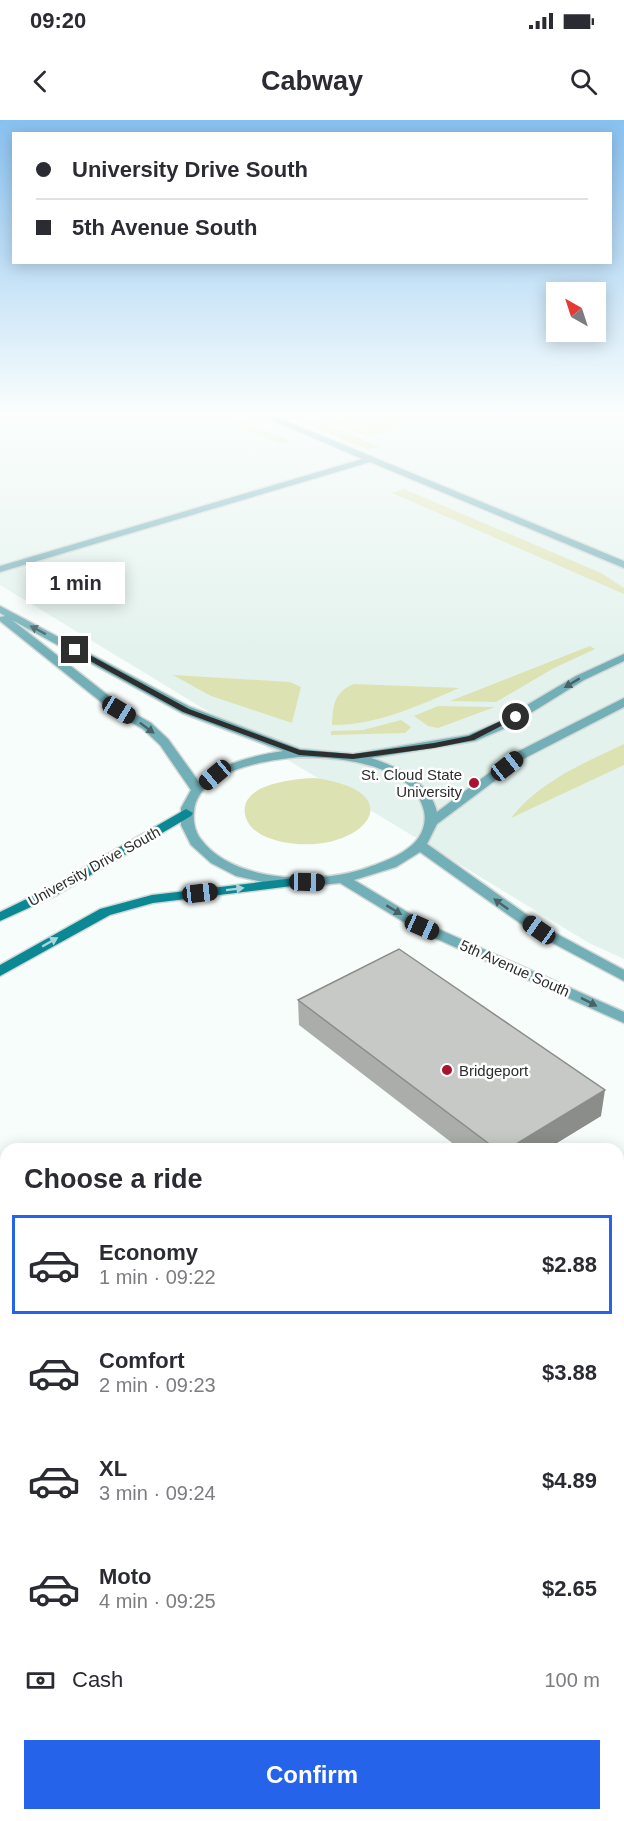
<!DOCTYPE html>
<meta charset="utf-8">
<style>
:root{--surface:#fff;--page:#f2f2f3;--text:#2b2b33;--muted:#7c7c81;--line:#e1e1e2;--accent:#2563eb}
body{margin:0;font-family:Arial,sans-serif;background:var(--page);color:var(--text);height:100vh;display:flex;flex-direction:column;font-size:22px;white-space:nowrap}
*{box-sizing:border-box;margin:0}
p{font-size:20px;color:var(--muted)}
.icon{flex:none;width:33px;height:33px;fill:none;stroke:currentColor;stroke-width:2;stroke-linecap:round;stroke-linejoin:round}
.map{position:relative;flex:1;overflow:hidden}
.sheet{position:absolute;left:0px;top:1023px;width:624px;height:678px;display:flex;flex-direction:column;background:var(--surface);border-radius:18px 18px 0 0;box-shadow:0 3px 15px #0003}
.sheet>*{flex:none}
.hud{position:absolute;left:12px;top:12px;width:600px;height:132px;border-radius:0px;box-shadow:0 3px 15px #0003;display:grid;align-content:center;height:132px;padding:0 24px;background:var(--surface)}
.needle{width:39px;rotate:321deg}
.fabs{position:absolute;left:546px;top:162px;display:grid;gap:12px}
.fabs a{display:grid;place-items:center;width:60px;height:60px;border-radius:0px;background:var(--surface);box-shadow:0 3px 15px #0003;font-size:30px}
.end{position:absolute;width:27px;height:27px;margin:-14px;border:8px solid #2c2f2e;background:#fff;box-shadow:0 0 0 3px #fff}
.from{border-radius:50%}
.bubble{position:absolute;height:42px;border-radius:0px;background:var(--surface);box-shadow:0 3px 15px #0003;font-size:20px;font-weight:700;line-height:42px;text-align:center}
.car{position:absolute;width:18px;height:36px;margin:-18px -9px;border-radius:8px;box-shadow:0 0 4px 2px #0007;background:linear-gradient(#222 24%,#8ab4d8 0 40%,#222 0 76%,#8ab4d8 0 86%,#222 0)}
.hud b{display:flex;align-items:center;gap:21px;height:57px;font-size:22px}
.hud b+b{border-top:2px solid var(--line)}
.hud i{width:15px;height:15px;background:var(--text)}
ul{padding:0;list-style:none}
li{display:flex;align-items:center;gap:18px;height:99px;margin:0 12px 9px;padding:0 12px;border:3px solid transparent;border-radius:0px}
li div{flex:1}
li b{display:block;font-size:22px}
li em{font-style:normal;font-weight:700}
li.selected{border-color:var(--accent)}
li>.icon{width:54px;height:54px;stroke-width:1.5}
h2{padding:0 24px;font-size:27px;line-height:72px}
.pay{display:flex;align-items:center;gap:15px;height:66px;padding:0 24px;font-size:22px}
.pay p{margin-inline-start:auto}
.button{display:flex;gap:12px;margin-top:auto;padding:12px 24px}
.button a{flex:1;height:69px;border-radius:0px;background:var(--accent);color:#fff;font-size:24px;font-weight:700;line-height:69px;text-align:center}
.status{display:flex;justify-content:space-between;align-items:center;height:42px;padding:0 30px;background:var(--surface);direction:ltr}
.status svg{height:16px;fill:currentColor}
header{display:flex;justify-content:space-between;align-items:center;height:78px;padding:0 24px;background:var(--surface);font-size:27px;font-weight:700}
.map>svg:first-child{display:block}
.built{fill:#e3f2ed}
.green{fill:#dde2b2}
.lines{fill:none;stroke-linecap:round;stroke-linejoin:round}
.minor-casing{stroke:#d2d8d6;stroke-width:3}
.tertiary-casing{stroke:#d2d8d6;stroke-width:3}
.secondary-casing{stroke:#d2d8d6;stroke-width:3}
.minor{fill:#72afb7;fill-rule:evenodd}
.tertiary{fill:#72afb7;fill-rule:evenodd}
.secondary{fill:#0a8995;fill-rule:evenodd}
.wall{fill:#aaada9}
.shaded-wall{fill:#8b8d8a}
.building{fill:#c6c9c5;stroke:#8b8d8a;stroke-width:1.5}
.oneway{fill:#486265}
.oneway2{fill:#a9d6da}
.route{fill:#2c2f2e}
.poi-dot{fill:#a91231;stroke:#fff;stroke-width:2}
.labels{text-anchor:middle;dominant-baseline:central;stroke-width:5;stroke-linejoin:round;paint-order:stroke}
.poi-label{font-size:15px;fill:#2c2f2e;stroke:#fff;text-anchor:end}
.street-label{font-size:15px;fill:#2c2f2e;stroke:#fff}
</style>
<div class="status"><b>09:20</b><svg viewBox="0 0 49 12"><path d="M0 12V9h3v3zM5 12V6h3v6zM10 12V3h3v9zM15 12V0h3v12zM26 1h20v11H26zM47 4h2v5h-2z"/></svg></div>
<header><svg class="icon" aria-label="back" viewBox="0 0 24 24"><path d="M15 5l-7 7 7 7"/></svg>Cabway<svg class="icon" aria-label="search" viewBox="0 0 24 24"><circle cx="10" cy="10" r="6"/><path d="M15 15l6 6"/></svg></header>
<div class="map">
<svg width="624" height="1701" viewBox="0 0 624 1701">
<rect width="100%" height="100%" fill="#f7fdfb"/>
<polygon class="built" points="0,296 624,296 624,839 589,823 0,465"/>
<g class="green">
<polygon points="212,296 233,296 291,321 280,324"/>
<polygon points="287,296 306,296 381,327 367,329"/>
<polygon points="317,296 329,296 370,312 372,311 336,296 440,296 369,317"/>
<polygon points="404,369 601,453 624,468 624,474 392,373"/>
<polygon points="590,526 595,529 554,548 496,582 450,581"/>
<polygon points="173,555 290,562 301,567 292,603 211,576"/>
<path d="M354,564L459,568C418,586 378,605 332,605C333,585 334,572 354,564Z"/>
<polygon points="438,586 490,587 495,587 438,608 428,606 414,596"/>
<polygon points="401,600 411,607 405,613 331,615 331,611 363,610"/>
<path d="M624,624V645L511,698C540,661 582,644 624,624Z"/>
<path d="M314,658C421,672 357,740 278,721C266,718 250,711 246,698C235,664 293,659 314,658Z"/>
</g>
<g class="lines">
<defs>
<g id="minor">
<polygon points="263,296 274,296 624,441 624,448 370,342 0,452 0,446 362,339"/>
<polygon points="0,1416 6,1419 6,1444 0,1441"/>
<polygon points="624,1504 624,1529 618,1532 618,1507"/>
<polygon points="196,1695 223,1695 226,1701 199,1701"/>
<polygon points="397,1695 427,1695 424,1701 394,1701"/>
</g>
<path id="tertiary" d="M0,486L190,587L300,629L353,634L468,615L500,601L576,556L624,534V541L584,560L508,607L475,621L371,638C398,647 430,662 437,692L517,632L624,578V587L525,638L437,704L427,724L544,807L624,850V861L534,813L420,732L396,747L354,760L427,804L624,892V903L417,810L340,763L302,767L271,764L236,756L211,743L191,725L181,705V688L191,670L160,625L143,609L115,593L0,501V497L5,496L0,493ZM12,500L182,593L283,631C252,636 224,643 199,662L168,619L151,603L123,587ZM299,637C337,637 413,643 424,691C426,700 424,709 419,717C408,733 386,741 369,747C321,765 233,764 200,718C195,711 193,701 194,692C197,650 267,640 299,637Z"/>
<g id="secondary">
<polygon points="186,689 193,693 191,696 55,776 0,801 0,792 45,770"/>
<polygon points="295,758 302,762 300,765 153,783 110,795 0,856 0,845 100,789 152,775"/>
</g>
</defs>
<use href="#minor" class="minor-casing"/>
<use href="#tertiary" class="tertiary-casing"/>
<use href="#secondary" class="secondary-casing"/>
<use href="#minor" class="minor"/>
<use href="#tertiary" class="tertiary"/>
<use href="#secondary" class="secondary"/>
</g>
<polygon class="wall" points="298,880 601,996 547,1029 460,1029 299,905"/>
<polygon class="shaded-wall" points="605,970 601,996 547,1029 508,1029"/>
<polygon class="building" points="399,829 605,970 508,1029 496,1029 298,880"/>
<defs><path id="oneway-solid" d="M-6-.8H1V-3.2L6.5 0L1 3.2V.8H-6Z" transform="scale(1.5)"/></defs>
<g class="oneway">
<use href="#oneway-solid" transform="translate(38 510) rotate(-152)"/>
<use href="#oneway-solid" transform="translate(572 563) rotate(149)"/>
<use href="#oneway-solid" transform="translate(147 608) rotate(37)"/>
<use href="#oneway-solid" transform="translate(501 784) rotate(-144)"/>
<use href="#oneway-solid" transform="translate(394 790) rotate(31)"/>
<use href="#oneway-solid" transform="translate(589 882) rotate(27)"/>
</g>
<g class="oneway2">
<use href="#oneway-solid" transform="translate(235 769) rotate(-7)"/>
<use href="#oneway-solid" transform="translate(50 822) rotate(-30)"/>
</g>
<linearGradient id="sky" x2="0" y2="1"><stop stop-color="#88c1f0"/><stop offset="0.55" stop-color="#fbfefd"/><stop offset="1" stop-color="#fbfefd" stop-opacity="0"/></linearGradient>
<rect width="624" height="534" fill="url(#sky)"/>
<polygon class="route" points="72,528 77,528 189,589 300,630 353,634 434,623 469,616 513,595 519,597 474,620 434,628 353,639 299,635 183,592 72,531"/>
<g class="poi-dot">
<circle cx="474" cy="663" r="6"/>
<circle cx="447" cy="950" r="6"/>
</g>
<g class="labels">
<g class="poi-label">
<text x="462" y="654">St. Cloud State<tspan x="462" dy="17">University</tspan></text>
<text x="459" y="950" text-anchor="start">Bridgeport</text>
</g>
<g class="street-label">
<text transform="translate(94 746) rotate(-29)">University Drive South</text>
<text transform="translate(515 848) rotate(24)">5th Avenue South</text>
</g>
</g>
</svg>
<div class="fabs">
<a><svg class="needle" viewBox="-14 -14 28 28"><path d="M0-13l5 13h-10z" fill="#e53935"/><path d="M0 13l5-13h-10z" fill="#7c7c81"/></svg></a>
</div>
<i class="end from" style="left:516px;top:597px"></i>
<i class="end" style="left:75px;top:530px"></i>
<div class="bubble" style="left:26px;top:442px;width:99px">1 min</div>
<i class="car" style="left:119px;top:590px;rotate:121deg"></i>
<i class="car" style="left:507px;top:646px;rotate:52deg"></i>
<i class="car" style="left:215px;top:655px;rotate:230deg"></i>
<i class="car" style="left:307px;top:762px;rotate:91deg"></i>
<i class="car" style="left:200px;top:773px;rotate:83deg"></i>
<i class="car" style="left:422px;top:807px;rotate:114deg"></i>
<i class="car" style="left:539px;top:810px;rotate:305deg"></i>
<div class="hud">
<b><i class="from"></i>University Drive South</b>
<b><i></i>5th Avenue South</b>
</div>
<section class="sheet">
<h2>Choose a ride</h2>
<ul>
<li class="selected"><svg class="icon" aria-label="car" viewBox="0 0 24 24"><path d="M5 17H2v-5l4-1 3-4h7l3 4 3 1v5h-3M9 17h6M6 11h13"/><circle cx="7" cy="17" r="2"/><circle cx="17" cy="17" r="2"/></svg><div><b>Economy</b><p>1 min · 09:22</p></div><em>$2.88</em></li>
<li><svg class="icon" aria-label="car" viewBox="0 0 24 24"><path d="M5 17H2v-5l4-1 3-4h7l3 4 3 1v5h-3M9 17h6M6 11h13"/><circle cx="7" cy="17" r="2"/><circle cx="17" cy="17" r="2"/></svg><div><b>Comfort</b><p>2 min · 09:23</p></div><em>$3.88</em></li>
<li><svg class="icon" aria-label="car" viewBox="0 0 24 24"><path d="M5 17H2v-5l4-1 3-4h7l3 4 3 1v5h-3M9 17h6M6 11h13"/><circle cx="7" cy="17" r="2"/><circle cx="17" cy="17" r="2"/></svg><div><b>XL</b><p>3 min · 09:24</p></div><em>$4.89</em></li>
<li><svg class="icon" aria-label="car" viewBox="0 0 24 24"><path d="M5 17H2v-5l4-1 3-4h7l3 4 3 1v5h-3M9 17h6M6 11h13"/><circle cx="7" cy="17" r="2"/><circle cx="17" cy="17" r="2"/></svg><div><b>Moto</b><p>4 min · 09:25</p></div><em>$2.65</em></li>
</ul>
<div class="pay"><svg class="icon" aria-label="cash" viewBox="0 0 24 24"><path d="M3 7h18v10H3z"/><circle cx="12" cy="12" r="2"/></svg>Cash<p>100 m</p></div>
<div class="button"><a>Confirm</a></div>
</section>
</div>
